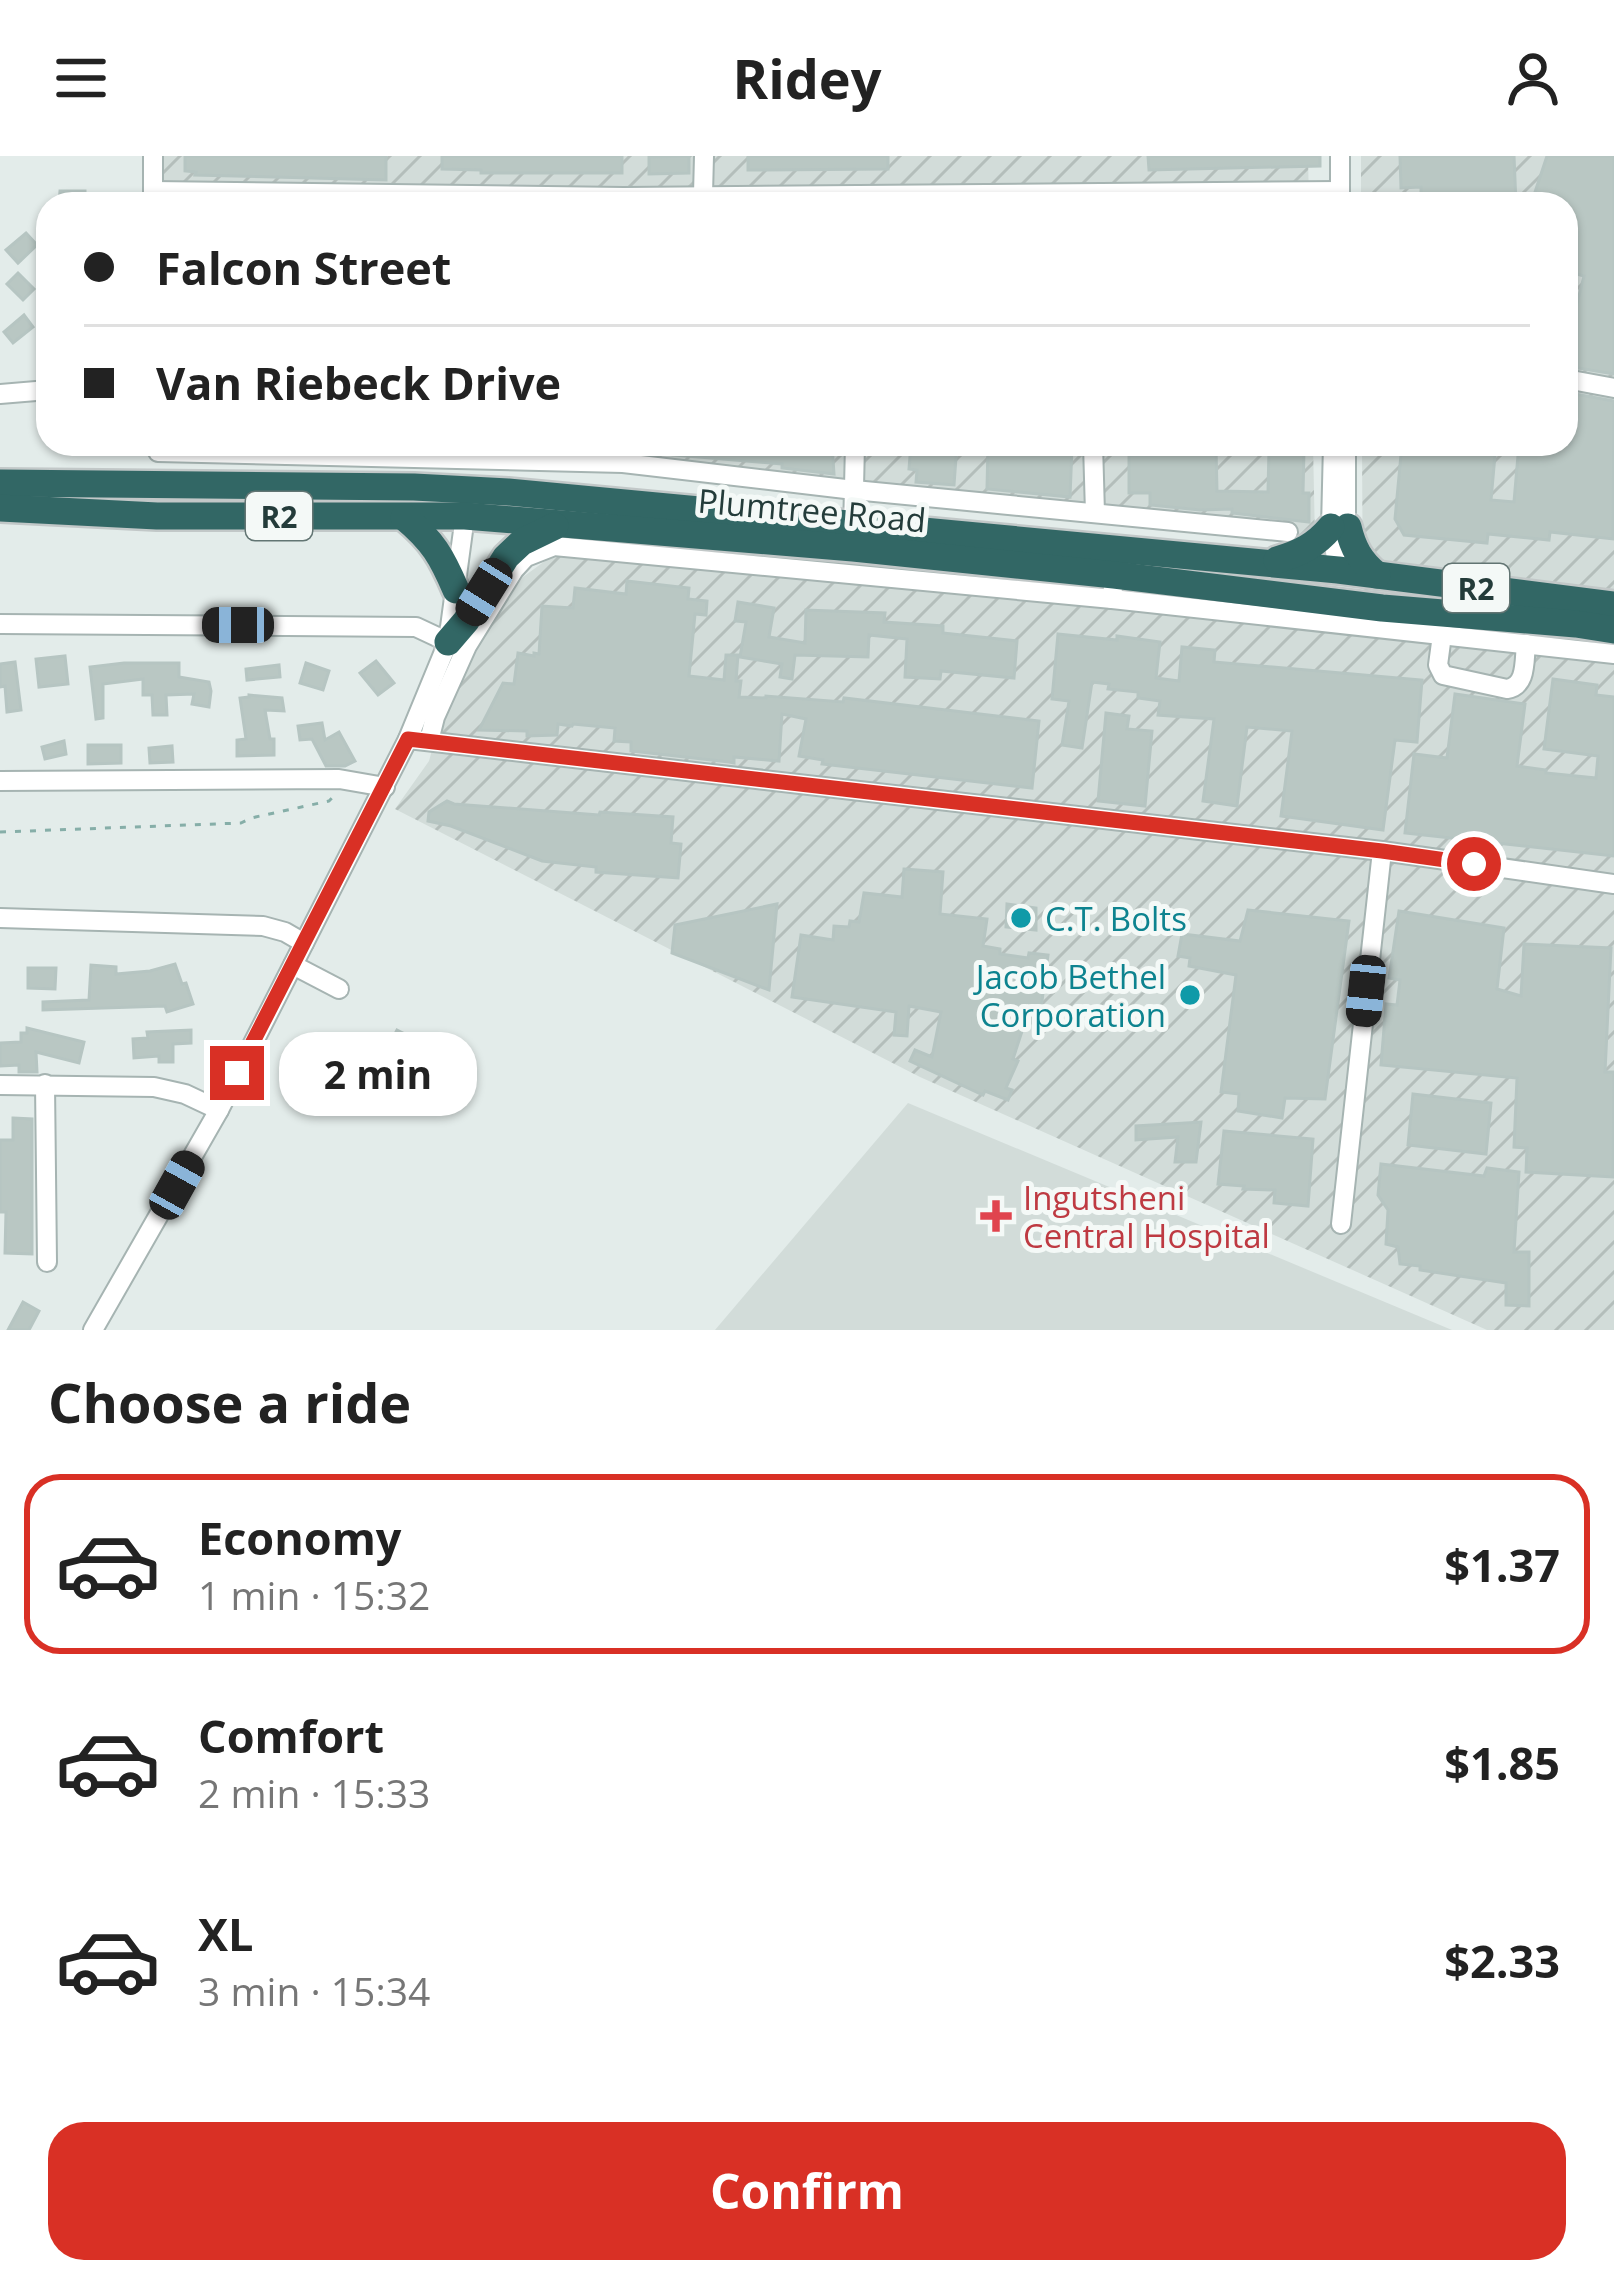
<!DOCTYPE html>
<meta charset="utf-8">
<style>
:root{--surface:#fff;--page:#f2f2f2;--text:#222;--muted:#767676;--line:#e0e0e0;--accent:#d93025}
body{margin:0;font-family:"Open Sans",sans-serif;background:var(--page);color:var(--text);height:100vh;display:flex;flex-direction:column;font-size:45px;white-space:nowrap}
*{box-sizing:border-box;margin:0}
p{font-size:39px;color:var(--muted)}
.icon{flex:none;width:66px;height:66px;fill:none;stroke:currentColor;stroke-width:2;stroke-linecap:round;stroke-linejoin:round}
.map{position:relative;height:1174px;overflow:hidden}
.details{display:flex;flex-direction:column;background:var(--surface);flex:1}
.details>*{flex:none}
.hud{position:absolute;left:36px;top:36px;width:1542px;height:264px;border-radius:36px;box-shadow:0 3px 9px #0004;display:grid;align-content:center;height:264px;padding:0 48px;background:var(--surface)}
.end{position:absolute;width:54px;height:54px;margin:-27px;border:15px solid #d93025;background:#fff;box-shadow:0 0 0 6px #fff}
.from{border-radius:50%}
.bubble{position:absolute;height:84px;border-radius:36px;background:var(--surface);box-shadow:0 3px 9px #0004;font-size:39px;font-weight:700;line-height:84px;text-align:center}
.car{position:absolute;width:36px;height:72px;margin:-36px -18px;border-radius:15px;box-shadow:0 0 9px 3px #0007;background:linear-gradient(#222 24%,#8ab4d8 0 40%,#222 0 76%,#8ab4d8 0 86%,#222 0)}
.hud b{display:flex;align-items:center;gap:42px;height:114px;font-size:45px}
.hud b+b{border-top:3px solid var(--line)}
.hud i{width:30px;height:30px;background:var(--text)}
ul{padding:0;list-style:none}
li{display:flex;align-items:center;gap:36px;height:180px;margin:0 24px 18px;padding:0 24px;border:6px solid transparent;border-radius:36px}
li div{flex:1}
li b{display:block;font-size:45px}
li em{font-style:normal;font-weight:700}
li.selected{border-color:var(--accent)}
li>.icon{width:108px;height:108px;stroke-width:1.5}
h2{padding:0 48px;font-size:54px;line-height:144px}
.primary-button{display:flex;gap:24px;margin-top:auto;padding:24px 48px}
.primary-button a{flex:1;height:138px;border-radius:36px;background:var(--accent);color:#fff;font-size:48px;font-weight:700;line-height:138px;text-align:center}
header{display:flex;justify-content:space-between;align-items:center;height:156px;padding:0 48px;background:var(--surface);font-size:54px;font-weight:700}
.map>svg:first-child{display:block}
.built{fill:#d2dcd9}
.industrial{fill:url(#industrial-furrows)}
.building{fill:#b9c7c3;stroke:#b6c5c2;stroke-width:3}
.lines{fill:none;stroke-linecap:round;stroke-linejoin:round}
.minor-casing{stroke:#a6b4b2;stroke-width:22}
.highway-casing{stroke:#c2c8c8;stroke-width:32}
.path{stroke:#86aea8;stroke-width:3;stroke-dasharray:6 9;stroke-linecap:butt}
.minor{stroke:#fff;stroke-width:18}
.highway{stroke:#326765;stroke-width:27}
.route{stroke:#d93025;stroke-width:15}
.culture-dot{fill:#0f9aa8;stroke:#f4f9f7;stroke-width:4.5}
.health-dot{fill:#e0444e;stroke:#f4f9f7;stroke-width:4.5}
.labels{text-anchor:middle;dominant-baseline:central;stroke-width:10;stroke-linejoin:round;paint-order:stroke}
.shield{fill:#f4f9f7;stroke:#627573;stroke-width:3}
.shield-label{font-size:30px;font-weight:bold;fill:#243c3a}
.street-label{font-size:33px;fill:#243c3a;stroke:#f4f9f7}
.culture-label{font-size:33px;fill:#0d838f;stroke:#f4f9f7;text-anchor:start}
.health-label{font-size:33px;fill:#be3a42;stroke:#f4f9f7;text-anchor:start}
</style>
<header><svg class="icon" aria-label="menu" viewBox="0 0 24 24"><path d="M4 6h16M4 12h16M4 18h16"/></svg>Ridey<svg class="icon" aria-label="person" viewBox="0 0 24 24"><circle cx="12" cy="8" r="4"/><path d="M4 21q1-7 8-7t8 7"/></svg></header>
<div class="map">
<svg width="1614" height="1174" viewBox="0 0 1614 1174">
<defs>
<pattern id="industrial-furrows" width="10" height="10" patternUnits="userSpaceOnUse" patternTransform="scale(3)"><rect width="10" height="10" fill="#d2dcd9"/><path d="M-1 1l2-2M0 10L10 0M9 11l2-2" fill="none" stroke="#b4bebb"/></pattern>
</defs>
<rect width="100%" height="100%" fill="#e3ecea"/>
<polygon class="built" points="908,947 1452,1174 715,1174"/>
<g class="industrial">
<polygon points="158,0 1308,0 1309,48 158,48"/>
<polygon points="1361,0 1614,0 1614,1174 1487,1174 920,921 395,653 429,605 443,554 486,473 523,421 556,397 1363,468 1362,288 1566,288 1566,48 1361,48"/>
<polygon points="162,288 1313,288 1315,384 539,307"/>
</g>
<g class="building">
<polygon points="185,0 386,0 386,24 195,19 196,16 185,15"/>
<polygon points="442,0 622,0 622,17 481,17 481,14 442,13"/>
<polygon points="689,0 689,17 649,18 649,1"/>
<polygon points="748,0 888,0 888,13 748,14"/>
<polygon points="1148,0 1320,0 1320,10 1149,14"/>
<polygon points="1400,0 1514,0 1516,48 1421,48 1421,31 1401,32"/>
<polygon points="1547,0 1614,0 1614,218 1566,210 1566,191 1584,120 1566,115 1566,48 1531,48"/>
<polygon points="60,35 85,35 85,46 59,46"/>
<polygon points="26,77 37,89 18,107 6,94"/>
<polygon points="18,117 34,133 23,144 7,128"/>
<polygon points="24,159 33,171 13,187 4,176"/>
<polygon points="1575,238 1614,245 1613,383 1550,376 1549,384 1488,378 1487,387 1404,379 1395,363 1402,288 1496,288 1491,344 1514,346 1519,288 1571,288"/>
<polygon points="674,288 832,288 834,318 782,312 782,308 673,299"/>
<polygon points="911,288 957,288 954,329 916,326 917,314 909,313"/>
<polygon points="996,288 1072,291 1070,341 987,333 988,290 996,291"/>
<polygon points="1189,292 1216,292 1217,335 1268,336 1269,293 1304,294 1303,337 1309,337 1309,366 1232,357 1232,353 1200,354 1150,349 1150,337 1129,337 1129,299 1189,298"/>
<polygon points="627,425 689,432 688,443 707,445 706,459 695,458 689,520 724,524 726,499 738,499 736,525 741,525 739,541 766,542 766,540 843,546 844,542 1039,565 1032,632 822,608 823,604 799,600 806,563 782,558 779,605 734,601 734,607 729,606 631,595 631,586 614,585 615,572 573,568 572,570 558,568 557,579 527,580 527,575 479,574 503,527 514,528 518,497 534,500 534,497 539,498 542,450 573,452 575,432 626,438"/>
<polygon points="738,446 774,452 769,481 805,487 806,454 885,457 884,466 943,470 943,477 1017,485 1014,522 941,515 940,523 905,521 907,483 869,479 868,501 795,499 792,523 780,521 782,508 740,501 746,466 735,465"/>
<polygon points="1058,478 1117,484 1117,480 1160,486 1156,522 1179,525 1182,491 1215,494 1214,506 1422,524 1417,586 1395,584 1383,674 1281,660 1292,575 1247,571 1237,650 1203,645 1214,563 1158,559 1160,545 1138,542 1138,536 1108,533 1109,528 1092,526 1082,592 1062,589 1069,545 1052,543"/>
<polygon points="65,500 68,528 39,531 36,503"/>
<polygon points="376,505 394,527 378,539 360,517"/>
<polygon points="15,506 21,554 7,556 5,530 0,531 0,508"/>
<polygon points="124,507 179,507 179,521 209,526 211,535 209,551 192,548 194,538 166,539 167,559 153,559 152,539 143,539 143,523 103,528 103,562 96,563 90,511"/>
<polygon points="306,507 329,515 323,534 300,527"/>
<polygon points="279,509 280,521 247,524 246,513"/>
<polygon points="1553,523 1597,529 1596,539 1614,541 1614,700 1405,677 1414,598 1447,602 1455,538 1525,548 1517,610 1546,614 1546,617 1596,622 1598,600 1544,593"/>
<polygon points="249,539 282,542 284,555 265,554 270,583 274,583 274,599 237,600 237,584 246,583 240,542 249,541"/>
<polygon points="1106,557 1129,560 1127,573 1152,575 1145,650 1098,645"/>
<polygon points="322,567 325,584 339,576 355,605 345,610 326,610 312,583 300,584 298,570"/>
<polygon points="64,585 66,598 45,603 42,591"/>
<polygon points="88,589 121,589 121,607 88,608"/>
<polygon points="172,590 173,606 150,607 149,592"/>
<polygon points="447,645 454,648 599,659 600,656 673,661 671,687 681,688 678,722 596,716 596,711 542,705 451,670 428,665 429,656"/>
<polygon points="904,713 943,716 940,758 987,763 983,790 1000,793 1000,798 1028,802 1029,797 1048,799 1039,868 1025,866 1013,903 1018,905 1006,932 1012,934 1008,944 985,935 983,939 910,905 915,894 932,901 941,856 909,850 907,880 894,879 896,856 792,841 801,779 833,784 834,770 849,771 850,765 859,766 864,737 902,741"/>
<polygon points="777,748 769,834 672,797 675,769"/>
<polygon points="1007,748 1036,752 1036,774 1006,771"/>
<polygon points="1248,754 1349,765 1325,943 1285,942 1282,962 1238,955 1239,938 1221,936 1236,819 1189,810 1190,802 1178,800 1182,778 1240,785"/>
<polygon points="1399,755 1504,772 1497,833 1521,840 1524,788 1611,792 1605,916 1614,916 1613,1021 1526,1016 1527,992 1514,991 1517,922 1381,909 1386,848 1397,849 1400,824 1389,822"/>
<polygon points="175,808 182,828 186,827 193,848 167,856 165,850 43,854 43,846 89,844 91,809 116,811 116,818 150,815"/>
<polygon points="28,812 56,812 55,833 28,832"/>
<polygon points="27,872 84,886 79,907 36,896 37,916 19,916 19,909 0,910 0,887 21,886 21,877 27,877"/>
<polygon points="191,874 191,887 173,888 173,906 159,906 159,900 134,902 133,883 148,882 147,876"/>
<polygon points="397,874 438,895 428,914 387,893"/>
<polygon points="1413,938 1491,947 1486,998 1408,989"/>
<polygon points="13,962 32,963 32,1098 5,1097 6,1056 0,1056 0,984 13,984"/>
<polygon points="1201,966 1196,1006 1175,1006 1178,981 1136,984 1136,970"/>
<polygon points="1224,975 1313,983 1308,1050 1274,1047 1275,1034 1243,1033 1244,1030 1218,1028"/>
<polygon points="1381,1008 1484,1020 1487,1012 1519,1016 1514,1096 1529,1096 1529,1150 1506,1149 1506,1127 1420,1114 1420,1110 1400,1108 1398,1091 1386,1088 1388,1054 1378,1039"/>
<polygon points="23,1146 39,1155 29,1174 8,1174"/>
</g>
<g class="lines">
<defs>
<g id="minor">
<polyline points="153,0 153,48"/>
<polyline points="1340,0 1340,48"/>
<polyline points="153,35 624,41 1340,35"/>
<polyline points="703,38 704,0"/>
<polyline points="1566,223 1614,232"/>
<polyline points="0,238 48,234"/>
<polyline points="1093,288 1095,357"/>
<polyline points="1333,288 1331,371 1338,414"/>
<polyline points="158,296 623,307 854,334 1288,376"/>
<polyline points="853,375 855,288"/>
<polyline points="1346,380 1346,288"/>
<polyline points="1112,443 1614,498"/>
<polyline points="0,468 416,471 448,486"/>
<path d="M1442,479L1438,509L1443,519L1507,533C1527,530 1524,505 1526,488"/>
<polyline points="408,583 1382,695 1614,728"/>
<polyline points="429,585 435,561 467,490 514,414 526,401 554,390 1112,443 1114,419"/>
<polyline points="0,625 339,623 385,631"/>
<polyline points="0,762 263,770 285,776 304,787"/>
<polyline points="293,809 339,833"/>
<polyline points="45,928 47,1106"/>
<polyline points="0,929 154,931 185,938 219,954"/>
<polyline points="1341,1068 1382,695"/>
<polyline points="93,1174 219,954 408,583 448,486 465,360"/>
</g>
<g id="highway">
<polyline points="0,327 414,331 508,336 1338,414 1614,449"/>
<polyline points="0,352 157,360 465,360 853,392 1114,419 1382,452 1576,468 1614,474"/>
<path d="M404,361C433,385 442,401 456,434"/>
<path d="M1348,371C1353,392 1360,405 1377,419"/>
<path d="M1277,404C1300,397 1315,390 1331,371"/>
<polyline points="448,486 466,465 506,401 522,386 555,370"/>
</g>
</defs>
<use href="#minor" class="minor-casing"/>
<use href="#highway" class="highway-casing"/>
<polyline class="path" points="0,676 241,667 251,662 329,645 333,641"/>
<use href="#minor" class="minor"/>
<use href="#highway" class="highway"/>
</g>
<g class="lines">
<polyline class="route" points="237,917 408,583 1382,695 1474,708"/>
</g>
<g class="culture-dot">
<circle cx="1021" cy="762" r="12"/>
<circle cx="1190" cy="839" r="12"/>
</g>
<path class="health-dot" d="M990 1042h12v12h12v12h-12v12h-12v-12h-12v-12h12z"/>
<g class="labels">
<g class="shield">
<rect x="246" y="336" width="66" height="48" rx="9"/>
<rect x="1443" y="408" width="66" height="48" rx="9"/>
</g>
<g class="shield-label">
<text x="279" y="360">R2</text>
<text x="1476" y="432">R2</text>
</g>
<g class="street-label">
<text transform="translate(812 354) rotate(5)">Plumtree Road</text>
</g>
<g class="culture-label">
<text x="1045" y="762">C.T. Bolts</text>
<text x="1166" y="820" text-anchor="end">Jacob Bethel<tspan x="1166" dy="38">Corporation</tspan></text>
</g>
<g class="health-label">
<text x="1023" y="1041">Ingutsheni<tspan x="1023" dy="38">Central Hospital</tspan></text>
</g>
</g>
</svg>
<i class="end from" style="left:1474px;top:708px"></i>
<i class="end" style="left:237px;top:917px"></i>
<div class="bubble" style="left:279px;top:876px;width:198px">2 min</div>
<i class="car" style="left:484px;top:436px;rotate:212deg"></i>
<i class="car" style="left:238px;top:469px;rotate:270deg"></i>
<i class="car" style="left:1366px;top:835px;rotate:186deg"></i>
<i class="car" style="left:177px;top:1029px;rotate:29deg"></i>
<div class="hud">
<b><i class="from"></i>Falcon Street</b>
<b><i></i>Van Riebeck Drive</b>
</div>
</div>
<section class="details">
<h2>Choose a ride</h2>
<ul>
<li class="selected"><svg class="icon" aria-label="car" viewBox="0 0 24 24"><path d="M5 17H2v-5l4-1 3-4h7l3 4 3 1v5h-3M9 17h6M6 11h13"/><circle cx="7" cy="17" r="2"/><circle cx="17" cy="17" r="2"/></svg><div><b>Economy</b><p>1 min · 15:32</p></div><em>$1.37</em></li>
<li><svg class="icon" aria-label="car" viewBox="0 0 24 24"><path d="M5 17H2v-5l4-1 3-4h7l3 4 3 1v5h-3M9 17h6M6 11h13"/><circle cx="7" cy="17" r="2"/><circle cx="17" cy="17" r="2"/></svg><div><b>Comfort</b><p>2 min · 15:33</p></div><em>$1.85</em></li>
<li><svg class="icon" aria-label="car" viewBox="0 0 24 24"><path d="M5 17H2v-5l4-1 3-4h7l3 4 3 1v5h-3M9 17h6M6 11h13"/><circle cx="7" cy="17" r="2"/><circle cx="17" cy="17" r="2"/></svg><div><b>XL</b><p>3 min · 15:34</p></div><em>$2.33</em></li>
</ul>
<div class="primary-button"><a>Confirm</a></div>
</section>
